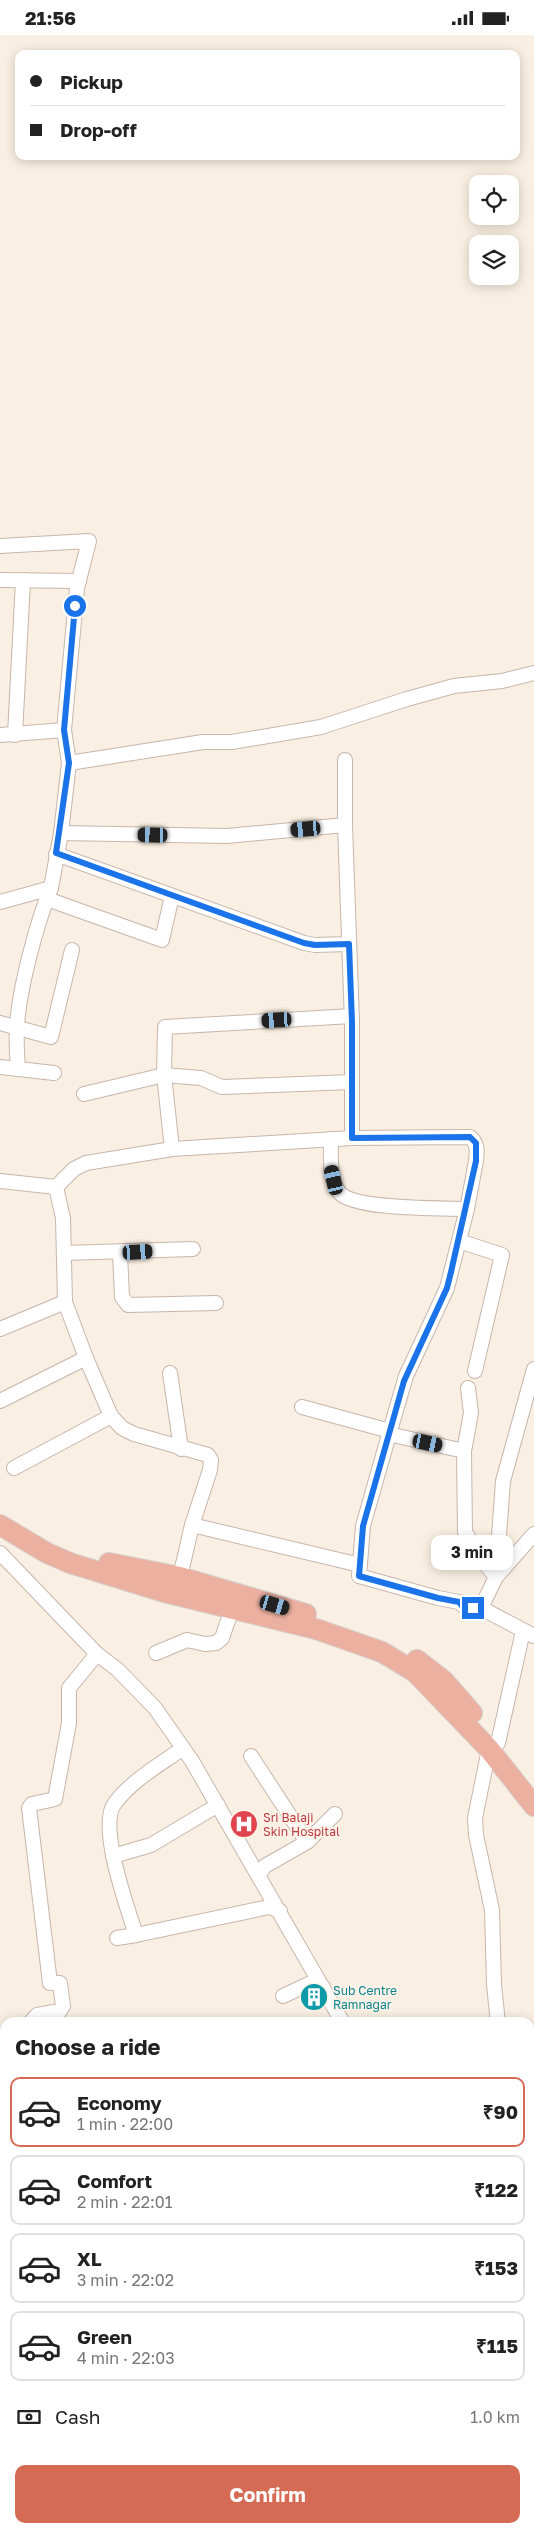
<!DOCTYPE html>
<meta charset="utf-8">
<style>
:root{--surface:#fff;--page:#f6f6f6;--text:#222;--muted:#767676;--line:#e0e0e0;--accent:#d56b55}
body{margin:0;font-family:"Golos Text",sans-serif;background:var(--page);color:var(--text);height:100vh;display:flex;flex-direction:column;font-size:19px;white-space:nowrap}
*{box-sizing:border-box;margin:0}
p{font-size:16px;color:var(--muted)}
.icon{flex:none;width:28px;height:28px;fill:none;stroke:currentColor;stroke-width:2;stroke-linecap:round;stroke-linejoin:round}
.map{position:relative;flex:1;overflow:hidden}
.details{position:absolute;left:0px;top:1982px;width:535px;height:516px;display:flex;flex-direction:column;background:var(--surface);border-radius:15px 15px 0 0;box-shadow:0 2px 12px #0003}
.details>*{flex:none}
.hud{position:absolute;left:15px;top:15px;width:505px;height:110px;border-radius:10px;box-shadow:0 2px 12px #0003;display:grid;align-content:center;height:110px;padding:0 15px;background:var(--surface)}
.buttons{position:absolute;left:469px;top:140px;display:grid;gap:10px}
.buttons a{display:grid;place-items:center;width:50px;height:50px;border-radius:10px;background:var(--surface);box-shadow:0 2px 12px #0003;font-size:25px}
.end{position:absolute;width:22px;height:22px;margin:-11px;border:6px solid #1a73e8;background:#fff;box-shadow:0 0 0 2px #fff}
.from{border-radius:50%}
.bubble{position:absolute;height:35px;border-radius:10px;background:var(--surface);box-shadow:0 2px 12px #0003;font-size:16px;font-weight:700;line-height:35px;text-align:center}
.car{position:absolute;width:15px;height:30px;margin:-15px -8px;border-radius:6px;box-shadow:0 0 4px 1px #0007;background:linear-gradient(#222 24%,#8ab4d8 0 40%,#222 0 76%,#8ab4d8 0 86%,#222 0)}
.hud b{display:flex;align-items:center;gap:18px;height:48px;font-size:19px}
.hud b+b{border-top:1px solid var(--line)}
.hud i{width:12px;height:12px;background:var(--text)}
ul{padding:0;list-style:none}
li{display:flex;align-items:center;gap:15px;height:70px;margin:0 10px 8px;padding:0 5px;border:2px solid var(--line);border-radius:10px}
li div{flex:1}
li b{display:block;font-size:19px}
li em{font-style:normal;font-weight:700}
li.on{border-color:var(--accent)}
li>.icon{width:45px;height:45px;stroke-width:1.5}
h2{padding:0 15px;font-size:22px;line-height:60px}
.pay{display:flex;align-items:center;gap:12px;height:55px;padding:0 15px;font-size:19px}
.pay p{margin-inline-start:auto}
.action{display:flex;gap:10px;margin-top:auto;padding:10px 15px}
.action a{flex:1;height:58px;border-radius:10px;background:var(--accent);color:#fff;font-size:20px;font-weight:700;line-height:58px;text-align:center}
.status{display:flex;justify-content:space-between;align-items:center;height:35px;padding:0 25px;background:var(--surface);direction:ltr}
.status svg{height:14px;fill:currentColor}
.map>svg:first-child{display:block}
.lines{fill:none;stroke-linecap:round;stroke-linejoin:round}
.minor-casing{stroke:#c8b6ab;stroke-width:16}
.highway-casing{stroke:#d6d0cd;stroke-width:22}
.minor{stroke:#fff;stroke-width:14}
.highway{stroke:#ecb0a0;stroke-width:20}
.route{stroke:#1a73e8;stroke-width:6}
.labels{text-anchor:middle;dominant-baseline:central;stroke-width:4;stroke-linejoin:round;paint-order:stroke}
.health-label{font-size:12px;fill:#be3a42;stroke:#fcf3e8;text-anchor:start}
.culture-label{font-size:12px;fill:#0d838f;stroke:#fcf3e8;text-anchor:start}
</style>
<div class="status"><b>21:56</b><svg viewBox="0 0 49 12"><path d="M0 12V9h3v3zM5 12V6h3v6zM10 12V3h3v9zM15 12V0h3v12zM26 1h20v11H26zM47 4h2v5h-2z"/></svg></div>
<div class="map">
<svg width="534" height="2498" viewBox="0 0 534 2498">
<rect width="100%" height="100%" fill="#f9efe2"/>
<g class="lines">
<defs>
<g id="minor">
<polyline points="0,511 89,506 77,553 64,695 69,728 61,798"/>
<polyline points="0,545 79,546"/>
<polyline points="0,700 64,695"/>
<polyline points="15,700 23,545"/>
<polyline points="69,728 203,707 232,707 321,692 407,664 454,651 502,646 534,638"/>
<polyline points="345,790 345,725"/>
<polyline points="56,819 304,908 315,910 349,909"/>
<polyline points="51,853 61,798 227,801 345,790 352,987 352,1103"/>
<polyline points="47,864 162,905 172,861"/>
<path d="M0,867L51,853C37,887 19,954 17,991C16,1005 17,1020 18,1034"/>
<polyline points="0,988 51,1002 72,915"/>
<polyline points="0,1032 54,1038"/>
<polyline points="84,1059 164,1040 201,1043 222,1052 352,1047 352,1042"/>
<path d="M331,1104C331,1121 329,1143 339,1157C352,1175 443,1173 467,1174"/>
<path d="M172,1114L352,1103L470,1102C478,1108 477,1117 476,1126L467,1174L447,1253L406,1341L390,1396L363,1491L359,1541L438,1563L459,1567L465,1572L481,1573L534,1601"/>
<polyline points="0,1146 56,1152 63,1183 65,1267 86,1323"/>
<polyline points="56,1152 74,1134 86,1128 172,1114 164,1040 165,992 352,981"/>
<polyline points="459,1206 502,1220 475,1336"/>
<polyline points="64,1218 193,1214"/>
<polyline points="120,1218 122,1262 128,1270 216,1268"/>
<polyline points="0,1294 65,1267"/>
<polyline points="170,1338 181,1414"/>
<polyline points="0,1366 86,1323 111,1381 122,1393 134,1399 208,1420 211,1425 210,1435 192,1490 180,1542"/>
<polyline points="302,1372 390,1396 393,1400 464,1416 465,1497 482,1525 496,1542 534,1499"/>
<polyline points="464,1416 471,1378 468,1353"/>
<polyline points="14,1433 111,1381"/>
<polyline points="192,1490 360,1530"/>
<polyline points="0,1518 97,1619 118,1635 155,1673 192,1726 343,1988"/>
<polyline points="481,1573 496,1542 503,1446 534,1334"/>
<polyline points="156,1618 187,1605 205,1609 216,1608 222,1603 232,1574"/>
<polyline points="498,1708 523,1596"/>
<path d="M183,1713C161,1729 132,1745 115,1768C97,1790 128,1874 136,1900L269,1872L280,1876"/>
<polyline points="489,1714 475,1783 476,1800 492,1875 494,1950 498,1988"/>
<polyline points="251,1721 307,1807"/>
<polyline points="113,1821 151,1810 218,1770"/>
<polyline points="259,1839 265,1831 307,1807 335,1779"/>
<polyline points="117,1903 136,1900"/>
<polyline points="283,1961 313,1947 323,1952"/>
<polyline points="30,1988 37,1980 60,1976 63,1971 60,1948 50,1948 29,1773 32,1769 55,1764 69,1688 69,1653 97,1619"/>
<polyline points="0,2047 5,2046"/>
<polyline points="530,2097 534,2097"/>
<polyline points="0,2242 5,2243"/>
<polyline points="530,2268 534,2269"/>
<polyline points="530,2420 534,2420"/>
<polyline points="494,2498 494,2494"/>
</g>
<g id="highway">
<polyline points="0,1490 47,1518 70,1528 164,1557 316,1594 382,1617 415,1637 489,1714 534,1771"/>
<polyline points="109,1528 180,1542 306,1579"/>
<polyline points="417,1625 444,1646 472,1678"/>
</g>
</defs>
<use href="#minor" class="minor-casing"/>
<use href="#highway" class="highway-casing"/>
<use href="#minor" class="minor"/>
<use href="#highway" class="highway"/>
</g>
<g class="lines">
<polyline class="route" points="75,571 64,695 69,728 56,818 304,908 315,910 349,909 352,987 352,1103 470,1102 476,1108 476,1126 451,1237 447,1253 404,1346 363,1491 359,1541 438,1563 459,1567 462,1571 473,1573"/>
</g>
<defs>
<symbol id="hospital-disc" viewBox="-11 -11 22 22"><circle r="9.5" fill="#e0444e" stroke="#fcf3e8"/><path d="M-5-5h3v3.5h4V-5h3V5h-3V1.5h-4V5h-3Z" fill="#fff"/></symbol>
<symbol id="building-disc" viewBox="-11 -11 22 22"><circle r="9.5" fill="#0f9aa8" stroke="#fcf3e8"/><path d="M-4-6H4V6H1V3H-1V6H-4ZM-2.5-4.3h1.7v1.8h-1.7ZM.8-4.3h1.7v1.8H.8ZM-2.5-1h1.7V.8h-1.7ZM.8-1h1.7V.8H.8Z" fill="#fff"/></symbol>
</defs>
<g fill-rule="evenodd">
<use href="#hospital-disc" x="228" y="1773" width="32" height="32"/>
<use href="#building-disc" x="298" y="1946" width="32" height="32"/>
</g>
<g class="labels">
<g class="health-label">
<text x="263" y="1782">Sri Balaji<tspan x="263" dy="14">Skin Hospital</tspan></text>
</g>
<g class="culture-label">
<text x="333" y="1955">Sub Centre<tspan x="333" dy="14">Ramnagar</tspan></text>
</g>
</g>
</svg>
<div class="buttons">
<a><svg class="icon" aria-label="locate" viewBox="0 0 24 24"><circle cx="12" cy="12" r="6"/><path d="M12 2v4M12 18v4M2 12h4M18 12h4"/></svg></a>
<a><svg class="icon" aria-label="layers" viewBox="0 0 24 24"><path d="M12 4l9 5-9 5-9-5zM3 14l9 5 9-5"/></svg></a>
</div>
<i class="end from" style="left:75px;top:571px"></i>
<i class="end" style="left:473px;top:1573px"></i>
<div class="bubble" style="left:431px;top:1500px;width:82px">3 min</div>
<i class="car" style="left:306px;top:794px;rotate:265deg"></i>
<i class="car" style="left:153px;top:800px;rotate:271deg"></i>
<i class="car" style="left:277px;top:985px;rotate:267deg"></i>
<i class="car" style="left:334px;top:1145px;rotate:347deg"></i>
<i class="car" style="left:138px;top:1217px;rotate:87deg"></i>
<i class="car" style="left:428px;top:1408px;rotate:102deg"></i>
<i class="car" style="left:275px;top:1570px;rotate:106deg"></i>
<div class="hud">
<b><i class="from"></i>Pickup</b>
<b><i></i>Drop-off</b>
</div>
<section class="details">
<h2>Choose a ride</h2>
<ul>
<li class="on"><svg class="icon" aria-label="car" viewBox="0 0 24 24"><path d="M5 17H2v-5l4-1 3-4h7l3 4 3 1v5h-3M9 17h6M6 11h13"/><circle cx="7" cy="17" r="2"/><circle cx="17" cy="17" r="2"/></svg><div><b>Economy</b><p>1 min · 22:00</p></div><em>₹90</em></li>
<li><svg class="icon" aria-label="car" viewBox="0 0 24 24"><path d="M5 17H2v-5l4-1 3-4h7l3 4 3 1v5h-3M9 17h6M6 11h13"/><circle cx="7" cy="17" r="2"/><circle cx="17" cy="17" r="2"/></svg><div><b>Comfort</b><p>2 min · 22:01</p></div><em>₹122</em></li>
<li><svg class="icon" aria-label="car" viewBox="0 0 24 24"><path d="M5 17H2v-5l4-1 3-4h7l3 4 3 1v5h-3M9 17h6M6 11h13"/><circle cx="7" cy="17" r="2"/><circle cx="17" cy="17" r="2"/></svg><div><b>XL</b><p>3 min · 22:02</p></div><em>₹153</em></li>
<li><svg class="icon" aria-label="car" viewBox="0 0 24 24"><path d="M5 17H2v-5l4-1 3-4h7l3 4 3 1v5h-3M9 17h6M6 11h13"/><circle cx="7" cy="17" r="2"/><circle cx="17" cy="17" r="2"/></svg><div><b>Green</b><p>4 min · 22:03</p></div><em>₹115</em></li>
</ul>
<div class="pay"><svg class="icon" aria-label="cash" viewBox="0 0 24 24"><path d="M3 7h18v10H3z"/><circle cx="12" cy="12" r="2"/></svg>Cash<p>1.0 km</p></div>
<div class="action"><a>Confirm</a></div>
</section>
</div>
